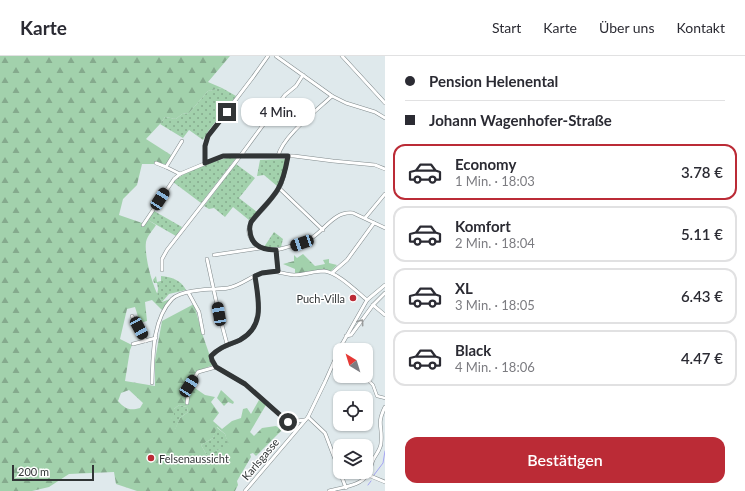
<!DOCTYPE html>
<html lang="de">
<meta charset="utf-8">
<style>
:root{--surface:#fff;--page:#f7f7f7;--text:#2b2b33;--muted:#7c7c81;--line:#e1e1e2;--accent:#bb2b36}
body{margin:0;font-family:Lato,sans-serif;background:var(--page);color:var(--text);height:100vh;display:flex;flex-direction:column;font-size:15px;white-space:nowrap}
*{box-sizing:border-box;margin:0}
p{font-size:13px;color:var(--muted)}
.icon{flex:none;width:22px;height:22px;fill:none;stroke:currentColor;stroke-width:2;stroke-linecap:round;stroke-linejoin:round}
.map{position:relative;flex:1;overflow:hidden}
.side{display:flex;flex-direction:column;background:var(--surface);width:360px}
.side>*{flex:none}
.hud{display:grid;align-content:center;height:88px;padding:0 20px;background:var(--surface)}
.needle{width:26px;rotate:322deg}
.tools{position:absolute;left:333px;top:287px;display:grid;gap:8px}
.tools a{display:grid;place-items:center;width:40px;height:40px;border-radius:8px;background:var(--surface);box-shadow:0 1px 3px #0004;font-size:20px}
.scale{position:absolute;left:12px;bottom:10px;width:82px;box-sizing:border-box;padding-left:4px;border:2px solid #313536;border-top:0;font-size:11px;line-height:14px;white-space:nowrap;color:#313536;-webkit-text-stroke:3px #fff;paint-order:stroke}
.end{position:absolute;width:18px;height:18px;margin:-9px;border:5px solid #313536;background:#fff;box-shadow:0 0 0 2px #fff}
.from{border-radius:50%}
.bubble{position:absolute;height:28px;border-radius:12px;background:var(--surface);box-shadow:0 1px 3px #0004;font-size:13px;font-weight:600;line-height:28px;text-align:center}
.car{position:absolute;width:12px;height:24px;margin:-12px -6px;border-radius:5px;box-shadow:0 0 3px 1px #0007;background:linear-gradient(#222 24%,#8ab4d8 0 40%,#222 0 76%,#8ab4d8 0 86%,#222 0)}
.hud b{display:flex;align-items:center;gap:14px;height:38px;font-size:15px}
.hud b+b{border-top:1px solid var(--line)}
.hud i{width:10px;height:10px;background:var(--text)}
ul{padding:0;list-style:none}
li{display:flex;align-items:center;gap:12px;height:56px;margin:0 8px 6px;padding:0 12px;border:2px solid var(--line);border-radius:12px}
li div{flex:1}
li b{display:block;font-size:15px}
li em{font-style:normal;font-weight:600}
li.on{border-color:var(--accent)}
li>.icon{width:36px;height:36px;stroke-width:1.5}
.cta{display:flex;gap:8px;margin-top:auto;padding:8px 20px}
.cta a{flex:1;height:46px;border-radius:12px;background:var(--accent);color:#fff;font-size:16px;font-weight:600;line-height:46px;text-align:center}
header{display:flex;align-items:center;gap:24px;box-sizing:border-box;height:56px;padding:0 20px;background:var(--surface);border-bottom:1px solid var(--line)}
header strong{font-size:19px}
nav{display:flex;gap:22px;margin-inline-start:auto;font-size:14px}
main{display:flex;flex:1;min-height:0}
.map>svg:first-child{display:block}
.green{fill:url(#green-dots)}
.forest{fill:url(#forest-firs);fill-rule:evenodd}
.lines{fill:none;stroke-linecap:round;stroke-linejoin:round}
.stream{stroke:#a4a4f2;stroke-width:1}
.pedestrian-casing{stroke:#818a8c;stroke-width:3.5}
.minor-casing{stroke:#818a8c;stroke-width:4}
.pedestrian{stroke:#fff;stroke-width:2.5}
.minor{stroke:#fff;stroke-width:3}
.oneway{stroke:#989a9a}
.route{stroke:#313536;stroke-width:5}
.poi-dot{fill:#bb2b36;stroke:#fff;stroke-width:1.5}
.labels{text-anchor:middle;dominant-baseline:central;stroke-width:3;stroke-linejoin:round;paint-order:stroke}
.poi-label{font-size:11px;fill:#313536;stroke:#fff;text-anchor:end}
.street-label{font-size:11px;fill:#313536;stroke:#fff}
</style>
<header>
<strong>Karte</strong>
<nav><a>Start</a><a>Karte</a><a>Über uns</a><a>Kontakt</a></nav>
</header>
<main>
<div class="map">
<svg width="385" height="435" viewBox="0 0 385 435">
<defs>
<pattern id="green-dots" width="8" height="8" patternUnits="userSpaceOnUse"><rect width="8" height="8" fill="#a2d1ac"/><path d="M2 2h.1M6 6h.1" fill="none" stroke="#85aa8d" stroke-width="1.8" stroke-linecap="round"/></pattern>
<pattern id="forest-firs" width="22" height="20" patternUnits="userSpaceOnUse"><rect width="22" height="20" fill="#a2d1ac"/><path d="M5 1l3.5 6h-7zM16 11l3.5 6h-7z" fill="#85aa8d"/></pattern>
</defs>
<rect width="100%" height="100%" fill="#dfe9ec"/>
<g class="green">
<polygon points="222,32 236,40 209,74 203,84 189,74 183,82 160,68 165,61 176,63 182,58 189,57 208,35"/>
<path d="M235,100L236,102L201,147L173,126C189,112 214,105 235,100Z"/>
<polygon points="286,103 283,116 277,130 264,119 257,120 260,104"/>
<polygon points="236,108 255,122 239,142 257,156 249,164 233,151 225,161 214,152 209,153 204,150"/>
<polygon points="154,155 182,171 176,180 148,164"/>
<polygon points="274,176 283,183 281,191 268,192 264,191"/>
<path d="M156,220L157,226L161,225V220C172,221 181,224 186,234L169,238L162,246L157,239L158,233L157,227H154L153,224Z"/>
<polygon points="179,349 187,351 188,356 180,362 175,374 170,366 172,360 174,361 174,353"/>
<polygon points="216,371 225,378 230,392 217,394 208,401 201,389 213,382"/>
</g>
<g class="forest">
<path d="M0,0H230L208,26L222,32L208,35L189,57L182,58L176,63L165,61L160,68L146,83L171,99L167,108H142L137,129L123,143L119,159L145,168L148,164L156,169C153,174 147,180 146,186C144,200 153,234 162,246L170,243L162,254L152,244L145,246L147,265L140,267L135,251L127,253L120,283L132,289L130,294L125,325L155,330V304L162,265L194,248L202,277L213,309L197,315L189,328L205,339L215,341L211,346L219,357L213,365L222,373L232,365L241,362L243,353L247,352L251,358L259,344L266,349L250,376L254,380L262,372L276,370L282,374L256,400L253,397L250,398L251,401L237,425L238,429L235,435H137L116,428L114,416L69,418L49,431L32,435H0ZM129,334L143,347L140,352C130,355 125,353 118,345L121,337ZM179,349L187,351L188,356L180,362L175,373L171,366L172,361H174V353ZM217,371L225,378L229,391L217,394L208,401L201,389L213,382Z"/>
<polygon points="303,198 315,210 325,208 323,204 329,203 329,207 337,209 331,215 319,214 301,218 295,217 295,213 283,208 294,205 294,199 297,202"/>
<polygon points="221,334 234,346 233,348 228,346 224,350 217,342"/>
</g>
<g class="lines">
<g class="stream">
<polyline points="374,419 383,407 385,395"/>
<polyline points="368,429 371,425"/>
</g>
<defs>
<polyline id="pedestrian" points="364,320 373,329 377,340 385,342"/>
<g id="minor">
<polyline points="276,0 332,40 346,47 375,56 385,62"/>
<polyline points="342,0 385,47"/>
<path d="M278,100C283,80 316,55 332,40"/>
<path d="M288,100C286,111 284,123 279,133C274,140 268,148 262,154C258,159 253,163 250,169C245,180 256,191 266,193C272,195 278,194 284,192C294,189 304,187 313,181C326,172 335,155 353,157L385,172"/>
<polyline points="156,107 166,111 180,118"/>
<polyline points="205,107 205,90 208,80 253,21 268,0"/>
<polyline points="166,111 182,85"/>
<polyline points="279,132 323,174"/>
<polyline points="365,162 385,138"/>
<polyline points="143,169 174,123 180,118 223,100 241,99 294,100 333,105 375,109 385,113"/>
<polyline points="276,194 278,215"/>
<polyline points="214,199 261,192"/>
<polyline points="207,203 219,258 227,288"/>
<polyline points="162,214 162,203 167,194 241,99 285,39 296,30 303,19"/>
<polyline points="332,217 347,204 374,167"/>
<path d="M255,220C258,243 266,270 240,284C229,290 221,290 211,300V304L216,311L245,328L288,366L305,364"/>
<polyline points="188,236 199,256 203,277"/>
<polyline points="373,249 385,259"/>
<polyline points="132,260 146,285"/>
<polyline points="346,280 351,279 373,249 385,237"/>
<polyline points="133,288 156,282"/>
<path d="M152,327C153,300 152,264 172,243C180,235 205,233 216,233C220,232 224,233 228,232C240,230 250,221 261,217C276,213 281,218 294,219C304,219 314,215 324,215C337,216 356,235 367,244"/>
<polyline points="187,347 189,330 198,316 216,311"/>
<polyline points="308,361 325,377 346,432"/>
<polyline points="368,419 385,426"/>
<polyline points="245,435 308,361 325,326 341,290 367,244 385,229"/>
<path d="M329,435C341,431 360,431 368,418C371,414 371,408 373,404C376,398 381,393 381,387C383,370 376,369 385,351"/>
</g>
</defs>
<use href="#pedestrian" class="pedestrian-casing"/>
<use href="#minor" class="minor-casing"/>
<use href="#pedestrian" class="pedestrian"/>
<use href="#minor" class="minor"/>
</g>
<defs><path id="oneway-chevron" d="M-2-3.5L2.5 0L-2 3.5" fill="none" stroke-width="1.6" stroke-linecap="round" stroke-linejoin="round"/></defs>
<use class="oneway" href="#oneway-chevron" transform="translate(361 266) rotate(-54)"/>
<g class="lines">
<path class="route" d="M227,56L208,80L205,90V107L223,100H288C286,111 284,123 278,133C271,145 259,155 251,166C250,169 249,172 250,175C251,190 263,194 276,194L278,215L262,217L255,220C258,243 266,270 240,284C229,289 221,290 211,300L212,304L216,311L245,328L288,366"/>
</g>
<g class="poi-dot">
<circle cx="353" cy="242" r="4"/>
<circle cx="151" cy="402" r="4"/>
</g>
<g class="labels">
<g class="poi-label">
<text x="345" y="242">Puch-Villa</text>
<text x="159" y="402" text-anchor="start">Felsenaussicht</text>
</g>
<g class="street-label">
<text transform="translate(260 403) rotate(-50)">Karlsgasse</text>
</g>
</g>
</svg>
<div class="tools">
<a><svg class="needle" viewBox="-14 -14 28 28"><path d="M0-13l5 13h-10z" fill="#e53935"/><path d="M0 13l5-13h-10z" fill="#7c7c81"/></svg></a>
<a><svg class="icon" aria-label="locate" viewBox="0 0 24 24"><circle cx="12" cy="12" r="6"/><path d="M12 2v4M12 18v4M2 12h4M18 12h4"/></svg></a>
<a><svg class="icon" aria-label="layers" viewBox="0 0 24 24"><path d="M12 4l9 5-9 5-9-5zM3 14l9 5 9-5"/></svg></a>
</div>
<div class="scale">200 m</div>
<i class="end from" style="left:288px;top:366px"></i>
<i class="end" style="left:227px;top:56px"></i>
<div class="bubble" style="left:241px;top:42px;width:74px">4 Min.</div>
<i class="car" style="left:160px;top:143px;rotate:33deg"></i>
<i class="car" style="left:302px;top:187px;rotate:251deg"></i>
<i class="car" style="left:219px;top:258px;rotate:350deg"></i>
<i class="car" style="left:139px;top:272px;rotate:152deg"></i>
<i class="car" style="left:189px;top:330px;rotate:33deg"></i>
</div>
<section class="side">
<div class="hud">
<b><i class="from"></i>Pension Helenental</b>
<b><i></i>Johann Wagenhofer-Straße</b>
</div>
<ul>
<li class="on"><svg class="icon" aria-label="car" viewBox="0 0 24 24"><path d="M5 17H2v-5l4-1 3-4h7l3 4 3 1v5h-3M9 17h6M6 11h13"/><circle cx="7" cy="17" r="2"/><circle cx="17" cy="17" r="2"/></svg><div><b>Economy</b><p>1 Min. · 18:03</p></div><em>3.78 €</em></li>
<li><svg class="icon" aria-label="car" viewBox="0 0 24 24"><path d="M5 17H2v-5l4-1 3-4h7l3 4 3 1v5h-3M9 17h6M6 11h13"/><circle cx="7" cy="17" r="2"/><circle cx="17" cy="17" r="2"/></svg><div><b>Komfort</b><p>2 Min. · 18:04</p></div><em>5.11 €</em></li>
<li><svg class="icon" aria-label="car" viewBox="0 0 24 24"><path d="M5 17H2v-5l4-1 3-4h7l3 4 3 1v5h-3M9 17h6M6 11h13"/><circle cx="7" cy="17" r="2"/><circle cx="17" cy="17" r="2"/></svg><div><b>XL</b><p>3 Min. · 18:05</p></div><em>6.43 €</em></li>
<li><svg class="icon" aria-label="car" viewBox="0 0 24 24"><path d="M5 17H2v-5l4-1 3-4h7l3 4 3 1v5h-3M9 17h6M6 11h13"/><circle cx="7" cy="17" r="2"/><circle cx="17" cy="17" r="2"/></svg><div><b>Black</b><p>4 Min. · 18:06</p></div><em>4.47 €</em></li>
</ul>
<div class="cta"><a>Bestätigen</a></div>
</section>
</main>
